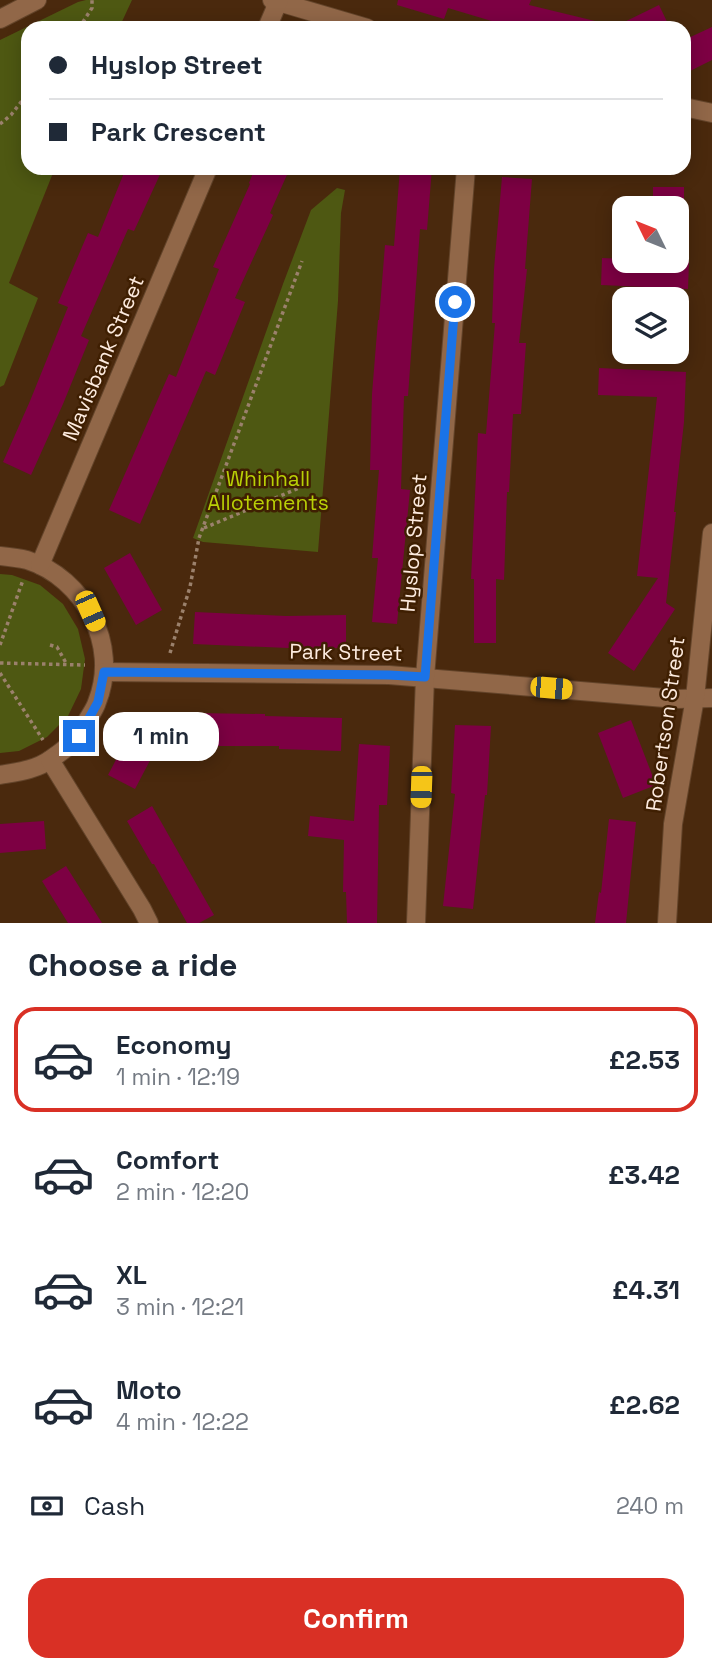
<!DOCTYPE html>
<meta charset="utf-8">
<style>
:root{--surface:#fff;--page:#f6f6f7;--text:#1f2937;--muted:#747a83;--line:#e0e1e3;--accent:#d93025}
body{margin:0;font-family:"Space Grotesk",sans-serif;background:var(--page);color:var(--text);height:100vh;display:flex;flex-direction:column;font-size:26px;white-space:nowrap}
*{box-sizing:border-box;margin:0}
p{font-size:23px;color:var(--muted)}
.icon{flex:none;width:38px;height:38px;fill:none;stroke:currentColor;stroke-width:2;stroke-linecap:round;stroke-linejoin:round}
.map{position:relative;height:923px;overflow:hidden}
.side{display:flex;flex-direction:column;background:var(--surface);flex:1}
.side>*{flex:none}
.banner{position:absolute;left:21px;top:21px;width:670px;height:154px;border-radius:21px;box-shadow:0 4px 18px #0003;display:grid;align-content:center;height:154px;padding:0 28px;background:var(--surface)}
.needle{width:46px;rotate:313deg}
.controls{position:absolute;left:612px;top:196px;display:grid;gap:14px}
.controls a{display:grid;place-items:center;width:77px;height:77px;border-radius:14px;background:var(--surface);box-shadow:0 4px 18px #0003;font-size:35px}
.end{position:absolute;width:32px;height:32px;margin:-16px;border:9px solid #1a73e8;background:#fff;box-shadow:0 0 0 4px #fff}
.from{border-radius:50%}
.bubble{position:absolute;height:49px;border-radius:21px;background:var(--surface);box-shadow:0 4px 18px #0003;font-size:23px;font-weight:700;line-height:49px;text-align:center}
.car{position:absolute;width:21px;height:42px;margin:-21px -10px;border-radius:9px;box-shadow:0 0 5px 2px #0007;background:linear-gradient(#f5c518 24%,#345 0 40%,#f5c518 0 76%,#345 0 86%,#f5c518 0)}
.banner b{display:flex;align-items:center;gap:24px;height:66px;font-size:26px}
.banner b+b{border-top:2px solid var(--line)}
.banner i{width:18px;height:18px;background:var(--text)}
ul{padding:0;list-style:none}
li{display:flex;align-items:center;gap:21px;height:105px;margin:0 14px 10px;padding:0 14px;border:4px solid transparent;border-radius:21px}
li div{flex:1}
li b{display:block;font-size:26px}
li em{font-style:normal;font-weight:700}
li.on{border-color:var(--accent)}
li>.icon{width:63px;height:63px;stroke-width:1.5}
h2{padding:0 28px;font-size:32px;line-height:84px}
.pay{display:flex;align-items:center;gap:18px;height:77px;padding:0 28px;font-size:26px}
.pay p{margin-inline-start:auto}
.action{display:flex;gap:14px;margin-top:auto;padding:14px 28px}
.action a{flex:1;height:80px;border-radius:21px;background:var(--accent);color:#fff;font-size:28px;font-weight:700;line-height:80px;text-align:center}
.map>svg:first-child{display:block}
.green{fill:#4e5812}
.building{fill:#7d0043}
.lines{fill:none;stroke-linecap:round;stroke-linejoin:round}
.minor-casing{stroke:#63442a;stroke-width:20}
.path{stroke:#9b816c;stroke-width:3.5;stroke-dasharray:3.5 3.5;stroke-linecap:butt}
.minor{stroke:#916748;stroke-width:18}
.route{stroke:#1a73e8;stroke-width:9}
.labels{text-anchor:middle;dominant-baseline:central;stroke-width:5;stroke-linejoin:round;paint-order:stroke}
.street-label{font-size:21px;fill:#fdebdf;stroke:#3f1f02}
.park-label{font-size:21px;fill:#b9d006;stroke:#3f1f02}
</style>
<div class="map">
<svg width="712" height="923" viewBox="0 0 712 923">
<rect width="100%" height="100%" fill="#4a290d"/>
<g class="green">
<polygon points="86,0 132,0 119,28 28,28 28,168 55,168 9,283 38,298 4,385 0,387 0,40 78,2"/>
<polygon points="337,188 345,190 341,213 338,301 318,552 203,542 193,538 283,284 311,210"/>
<polygon points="0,574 12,575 40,585 63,604 78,629 85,659 81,689 68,716 47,737 19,751 0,753"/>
</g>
<g class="building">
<polygon points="398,0 531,0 529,5 595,21 595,28 515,28 448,8 444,19 397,5"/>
<polygon points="659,5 670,28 612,28"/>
<polygon points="712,27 712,60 684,74 684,40"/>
<polygon points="126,168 163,168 134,231 128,229 81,336 89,340 63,404 31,475 3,462 30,401 68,307 58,303 88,233 98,237"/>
<polygon points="255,168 290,168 270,213 273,215 235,298 245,302 215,375 206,371 140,524 109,510 169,374 176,377 219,269 213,267 250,184 249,183"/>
<polygon points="400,168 432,168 427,230 420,229 408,396 404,396 401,489 410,490 397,624 372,622 378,558 372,558 379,470 370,470 372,394 378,320 379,320 385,245 394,246"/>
<polygon points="502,177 532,179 525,269 527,269 519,343 526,343 521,414 513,414 509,492 507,492 504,580 496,579 496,643 474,643 474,579 471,579 478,433 486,434 495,323 492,323 494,269"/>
<rect x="653" y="187" width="31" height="21"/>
<polygon points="602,258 625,259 625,261 689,262 688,289 601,285"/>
<polygon points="599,368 686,372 684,422 674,512 676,512 666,603 675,609 634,671 608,653 658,578 637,576 657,397 598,395"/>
<polygon points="130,553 162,610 136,625 104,568"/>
<polygon points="195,612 286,616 346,615 346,648 288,648 193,644"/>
<polygon points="193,713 265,714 265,716 342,718 341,751 279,749 279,746 193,746"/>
<polygon points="139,716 166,730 135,789 108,775"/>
<polygon points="631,720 656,785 623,798 598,733"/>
<polygon points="455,725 491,726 487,795 485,795 473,909 443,906 455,794 451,793"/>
<polygon points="359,744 390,746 387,805 379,805 377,923 347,923 346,892 343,892 344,840 308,836 310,816 354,821"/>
<polygon points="152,806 214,915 199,923 187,923 154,864 152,864 127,821"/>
<polygon points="609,819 636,822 626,923 595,923 599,892 601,893"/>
<polygon points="44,821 46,849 0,853 0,824"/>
<polygon points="66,866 102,923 68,923 42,881"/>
</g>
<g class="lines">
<defs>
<g id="minor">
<polyline points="272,0 367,28"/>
<polyline points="0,19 37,0"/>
<polyline points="267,28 279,0"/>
<polyline points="684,107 712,113"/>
<path d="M0,556C9,557 18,558 27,560C84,578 120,645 97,702C95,709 90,715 87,721C85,725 82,731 79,735C72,744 60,753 51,759C36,770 17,772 0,775"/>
<polyline points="40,565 208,168"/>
<polyline points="104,672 389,675 677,699 712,698"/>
<polyline points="50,760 142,909 149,923"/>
<polyline points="416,923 425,677 466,168"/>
<polyline points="667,923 673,824 695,698 712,533"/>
</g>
</defs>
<use href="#minor" class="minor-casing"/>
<g class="path">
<polyline points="79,28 92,8 92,0"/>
<polyline points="0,124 11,115 28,93"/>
<polyline points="204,528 299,488"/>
<polyline points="0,645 23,580"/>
<polyline points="50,645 57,647 66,663"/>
<polyline points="170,653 190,587 199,538 302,261"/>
<polyline points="0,663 85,665"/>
<polyline points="0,673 43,740"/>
</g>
<use href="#minor" class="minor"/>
</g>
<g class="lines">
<polyline class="route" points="79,736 98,702 104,672 389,675 425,677 455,302"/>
</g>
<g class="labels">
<g class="street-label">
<text transform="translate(103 358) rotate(-67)">Mavisbank Street</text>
<text transform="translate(413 543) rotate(-85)">Hyslop Street</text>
<text transform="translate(346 652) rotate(1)">Park Street</text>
<text transform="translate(665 724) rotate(-82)">Robertson Street</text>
</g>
<g class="park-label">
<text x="268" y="478">Whinhall<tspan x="268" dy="24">Allotements</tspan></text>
</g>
</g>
</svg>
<div class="controls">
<a><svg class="needle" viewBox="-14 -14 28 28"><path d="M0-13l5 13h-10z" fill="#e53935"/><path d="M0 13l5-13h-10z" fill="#747a83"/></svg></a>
<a><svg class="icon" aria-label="layers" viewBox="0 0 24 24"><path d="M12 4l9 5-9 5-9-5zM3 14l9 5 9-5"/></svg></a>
</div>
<i class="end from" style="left:455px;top:302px"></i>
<i class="end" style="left:79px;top:736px"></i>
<div class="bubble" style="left:103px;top:712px;width:116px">1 min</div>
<i class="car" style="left:90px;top:611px;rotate:156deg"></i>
<i class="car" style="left:551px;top:688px;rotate:95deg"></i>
<i class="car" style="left:421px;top:787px;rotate:182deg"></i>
<div class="banner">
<b><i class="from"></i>Hyslop Street</b>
<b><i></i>Park Crescent</b>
</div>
</div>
<section class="side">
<h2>Choose a ride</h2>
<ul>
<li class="on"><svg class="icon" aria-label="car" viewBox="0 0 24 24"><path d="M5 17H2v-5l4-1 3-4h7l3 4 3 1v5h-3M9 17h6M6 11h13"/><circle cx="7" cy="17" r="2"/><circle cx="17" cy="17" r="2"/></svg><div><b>Economy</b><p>1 min · 12:19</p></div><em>£2.53</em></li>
<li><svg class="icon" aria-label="car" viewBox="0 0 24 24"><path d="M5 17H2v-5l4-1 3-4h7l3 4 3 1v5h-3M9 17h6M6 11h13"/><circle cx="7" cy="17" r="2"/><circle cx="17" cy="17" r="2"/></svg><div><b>Comfort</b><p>2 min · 12:20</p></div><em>£3.42</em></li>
<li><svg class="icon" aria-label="car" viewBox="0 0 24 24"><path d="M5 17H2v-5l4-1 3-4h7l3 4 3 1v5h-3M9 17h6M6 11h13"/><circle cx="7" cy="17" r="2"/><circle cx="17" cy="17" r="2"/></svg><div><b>XL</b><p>3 min · 12:21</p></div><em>£4.31</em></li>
<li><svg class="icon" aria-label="car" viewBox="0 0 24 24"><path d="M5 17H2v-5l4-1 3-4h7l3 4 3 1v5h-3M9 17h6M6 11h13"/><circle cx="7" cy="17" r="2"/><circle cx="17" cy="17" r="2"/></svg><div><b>Moto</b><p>4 min · 12:22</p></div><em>£2.62</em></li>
</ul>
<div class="pay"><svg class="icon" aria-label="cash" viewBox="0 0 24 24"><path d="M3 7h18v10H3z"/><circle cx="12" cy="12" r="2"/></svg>Cash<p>240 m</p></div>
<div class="action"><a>Confirm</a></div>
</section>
